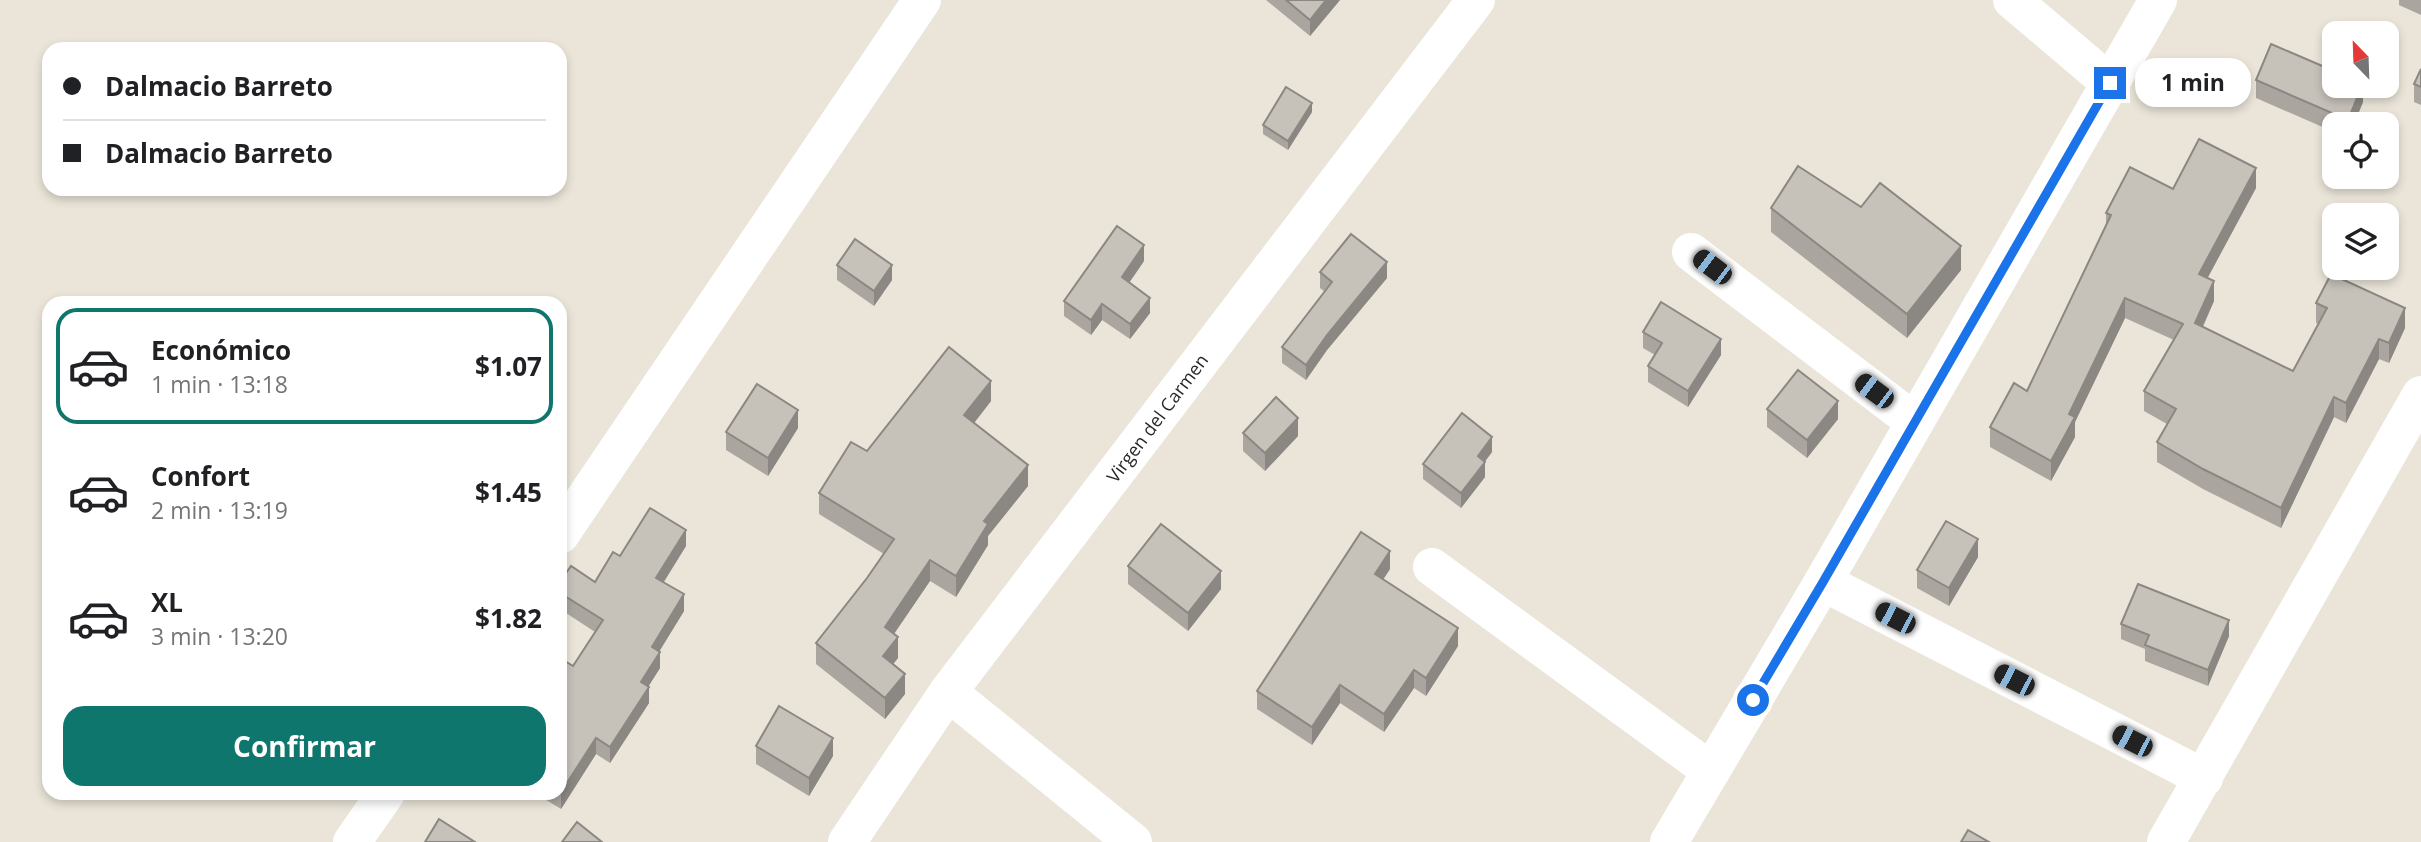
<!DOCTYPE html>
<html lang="es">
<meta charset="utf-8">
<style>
:root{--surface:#fff;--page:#f6f6f6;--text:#202124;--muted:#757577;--line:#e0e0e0;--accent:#0f766e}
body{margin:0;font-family:"Open Sans",sans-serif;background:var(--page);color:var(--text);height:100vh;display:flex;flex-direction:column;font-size:26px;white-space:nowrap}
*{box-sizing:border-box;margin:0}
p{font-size:23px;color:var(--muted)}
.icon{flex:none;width:38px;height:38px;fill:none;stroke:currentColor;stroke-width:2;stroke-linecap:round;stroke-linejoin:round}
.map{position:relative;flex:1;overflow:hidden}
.side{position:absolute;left:42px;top:296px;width:525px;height:504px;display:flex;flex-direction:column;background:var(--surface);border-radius:21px;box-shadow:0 4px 10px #0003}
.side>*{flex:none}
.top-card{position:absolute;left:42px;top:42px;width:525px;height:154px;border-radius:21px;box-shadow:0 4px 10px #0003;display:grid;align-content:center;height:154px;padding:0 21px;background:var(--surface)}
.needle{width:46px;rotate:337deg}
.controls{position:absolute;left:2322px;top:21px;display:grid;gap:14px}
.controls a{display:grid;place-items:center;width:77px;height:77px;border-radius:14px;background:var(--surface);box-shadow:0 4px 10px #0003;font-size:35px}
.end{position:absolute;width:32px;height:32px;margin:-16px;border:9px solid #1a73e8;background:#fff;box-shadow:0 0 0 4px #fff}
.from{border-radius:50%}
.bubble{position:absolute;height:49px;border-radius:21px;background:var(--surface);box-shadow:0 4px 10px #0003;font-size:23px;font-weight:700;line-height:49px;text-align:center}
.car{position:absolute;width:21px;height:42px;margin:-21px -10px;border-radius:9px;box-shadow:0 0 5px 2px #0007;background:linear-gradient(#222 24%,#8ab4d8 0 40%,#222 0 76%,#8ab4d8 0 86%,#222 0)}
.top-card b{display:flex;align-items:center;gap:24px;height:66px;font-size:26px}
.top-card b+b{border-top:2px solid var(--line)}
.top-card i{width:18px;height:18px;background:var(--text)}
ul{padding:12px 0 0;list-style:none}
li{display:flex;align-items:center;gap:21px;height:116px;margin:0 14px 10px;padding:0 7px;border:4px solid transparent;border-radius:21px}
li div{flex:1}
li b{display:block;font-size:26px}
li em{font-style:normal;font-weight:700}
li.selected{border-color:var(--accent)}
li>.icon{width:63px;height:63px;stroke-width:1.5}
.primary-button{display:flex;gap:14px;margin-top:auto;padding:14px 21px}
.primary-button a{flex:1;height:80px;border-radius:21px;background:var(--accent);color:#fff;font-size:28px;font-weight:700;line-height:80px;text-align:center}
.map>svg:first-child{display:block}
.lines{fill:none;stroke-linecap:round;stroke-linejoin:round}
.street{stroke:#fff;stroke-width:38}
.wall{fill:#aaa69f}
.shaded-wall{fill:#8b8782}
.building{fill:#c6c1b9;stroke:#8b8782;stroke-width:2}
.route{stroke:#1a73e8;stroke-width:9}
.labels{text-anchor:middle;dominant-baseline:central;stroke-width:7;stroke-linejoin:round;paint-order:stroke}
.street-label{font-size:18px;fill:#282828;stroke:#fff}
</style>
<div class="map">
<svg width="2421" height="842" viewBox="0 0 2421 842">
<rect width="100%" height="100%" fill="#ebe5d9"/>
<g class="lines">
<g class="street">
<polyline points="2012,0 2110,83"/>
<polyline points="1691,252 1915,422"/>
<polyline points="560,535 922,0"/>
<polyline points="1432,567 1711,771"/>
<polyline points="1823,582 2204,778"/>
<polyline points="948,692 1133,842"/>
<polyline points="352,842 386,793"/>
<polyline points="847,842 948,692 1476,0"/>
<polyline points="1669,842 1823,582 2158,0"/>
<polyline points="2166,842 2421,395"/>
</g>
</g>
<g class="wall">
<polygon points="1266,0 1340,0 1310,36"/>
<polygon points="2399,0 2421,0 2421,15 2399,5"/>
<polygon points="2421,69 2421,105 2414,102 2414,84"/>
<polygon points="2256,80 2363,86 2363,102 2354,124 2334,124 2334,132 2256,98"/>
<polygon points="1312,112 1288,150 1263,134 1263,125"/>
<polygon points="2256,188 2207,278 2214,301 2203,327 2293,371 2318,324 2316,323 2316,303 2405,328 2389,363 2379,359 2346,423 2334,417 2281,528 2203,489 2157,462 2157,442 2167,424 2144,411 2144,391 2174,340 2125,318 2075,422 2075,437 2051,481 1990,447 1990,427 2027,391 2106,226 2106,213 2173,189"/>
<polygon points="1771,208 1961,270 1907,338 1771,232"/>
<polygon points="1144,261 1129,283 1150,313 1130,339 1102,320 1091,335 1064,316 1064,301"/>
<polygon points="837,265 892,280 874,306 837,280"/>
<polygon points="1320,272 1387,278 1327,350 1306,380 1282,363 1282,347 1325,292 1320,288"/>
<polygon points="1643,332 1721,355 1688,407 1648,382 1648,366 1655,355 1643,348"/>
<polygon points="991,401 974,423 1028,486 988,536 988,545 956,597 930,581 894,634 898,658 893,664 905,694 885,719 816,664 816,643 867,578 884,554 819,514 819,493 867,451"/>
<polygon points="1767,409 1838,419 1807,458 1767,427"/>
<polygon points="798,428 768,476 726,450 726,432"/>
<polygon points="1243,433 1298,436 1265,471 1243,451"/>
<polygon points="1492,452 1485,461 1485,477 1461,508 1423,479 1423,464"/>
<polygon points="686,546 664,582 684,611 659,652 660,668 648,687 649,703 610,763 596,754 561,809 535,793 560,793 560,658 573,666 595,632 560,609 560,582 595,582 620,556"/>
<polygon points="1978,557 1949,606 1917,588 1917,570"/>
<polygon points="1128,566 1221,589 1188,631 1128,584"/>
<polygon points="1390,569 1383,579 1458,646 1426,696 1414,688 1384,732 1340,703 1312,745 1257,709 1257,691"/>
<polygon points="2121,624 2229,636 2208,686 2145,661 2145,649 2121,639"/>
<polygon points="756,746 833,756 809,796 756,764"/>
</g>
<g class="shaded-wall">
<polygon points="1326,0 1340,0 1310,36 1310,20"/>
<polygon points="2362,86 2363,102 2354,124 2348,124 2348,120"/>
<polygon points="1312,103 1312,112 1288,150 1288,141"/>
<polygon points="2256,168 2256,188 2199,294 2199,274"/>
<polygon points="1144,245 1144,261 1122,293 1122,277"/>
<polygon points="1961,246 1961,270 1907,338 1907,314"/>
<polygon points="1387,262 1387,278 1327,350 1306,380 1306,365 1327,335"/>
<polygon points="892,265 892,280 874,306 874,291"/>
<polygon points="2214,281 2214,301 2195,343 2195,323"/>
<polygon points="1150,298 1150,313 1130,339 1130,324"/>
<polygon points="2125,298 2125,318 2075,422 2075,437 2051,481 2051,461 2069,414"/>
<polygon points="1102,304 1102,320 1091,335 1091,320"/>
<polygon points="2405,308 2405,328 2389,363 2389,343"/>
<polygon points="1721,339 1721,355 1688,407 1688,391"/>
<polygon points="2379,339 2379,359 2346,423 2346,403"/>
<polygon points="991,381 991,401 964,436 964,415"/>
<polygon points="2334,397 2334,417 2281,528 2281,508"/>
<polygon points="1838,401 1838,419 1807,458 1807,440"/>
<polygon points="798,410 798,428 768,476 768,458"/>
<polygon points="1298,418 1298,436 1265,471 1265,453"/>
<polygon points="1492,437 1492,452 1478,471 1478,456"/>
<polygon points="1485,462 1485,477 1461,508 1461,493"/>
<polygon points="1028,465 1028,486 988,536 988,545 956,597 956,576 984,521"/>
<polygon points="686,530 686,546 656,594 656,578"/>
<polygon points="1978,539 1978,557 1949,606 1949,588"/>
<polygon points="1390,551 1390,569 1375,592 1375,574"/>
<polygon points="930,560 930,581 885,647 885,627"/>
<polygon points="1221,571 1221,589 1188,631 1188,613"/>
<polygon points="684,594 684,611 652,663 652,647"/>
<polygon points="2229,620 2229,636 2208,686 2208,670"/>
<polygon points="1458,628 1458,646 1426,696 1426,678"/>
<polygon points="898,637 898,658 883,677 883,656"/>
<polygon points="660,652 660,668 641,698 641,682"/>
<polygon points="1414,670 1414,688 1384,732 1384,714"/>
<polygon points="905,674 905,694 885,719 885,698"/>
<polygon points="1340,685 1340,703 1312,745 1312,727"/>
<polygon points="649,687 649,703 610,763 610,747"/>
<polygon points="596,738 596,754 561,809 561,792"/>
<polygon points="833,738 833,756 809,796 809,778"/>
</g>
<g class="building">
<polygon points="1286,0 1326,0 1310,20"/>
<polygon points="2271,44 2334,71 2334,86 2362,86 2348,120 2256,80"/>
<polygon points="2421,69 2421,87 2414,84"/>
<polygon points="1286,87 1312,103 1288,141 1263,125"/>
<polygon points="2199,139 2256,168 2199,274 2214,281 2195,323 2293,371 2327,308 2316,303 2331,274 2405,308 2389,343 2379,339 2346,403 2334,397 2281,508 2203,469 2157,442 2176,409 2144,391 2183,324 2125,298 2069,414 2075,417 2051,461 1990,427 2014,383 2027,391 2111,215 2106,213 2130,167 2173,189"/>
<polygon points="1798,166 1861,207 1880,183 1961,246 1907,314 1771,208"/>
<polygon points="1117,226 1144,245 1122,277 1150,298 1130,324 1102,304 1091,320 1064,301"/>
<polygon points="1351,234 1387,262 1327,335 1306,365 1282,347 1332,282 1320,272"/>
<polygon points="855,239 892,265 874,291 837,265"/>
<polygon points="1661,302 1721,339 1688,391 1648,366 1662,343 1643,332"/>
<polygon points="949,347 991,381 964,415 1028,465 984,521 988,524 956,576 930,560 885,627 898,637 883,656 905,674 885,698 816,643 867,578 894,539 819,493 851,442 867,451"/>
<polygon points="1798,370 1838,401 1807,440 1767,409"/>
<polygon points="757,384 798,410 768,458 726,432"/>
<polygon points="1276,397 1298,418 1265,453 1243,433"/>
<polygon points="1462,413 1492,437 1478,456 1485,462 1461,493 1423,464"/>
<polygon points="650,508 686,530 656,578 684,594 652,647 660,652 641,682 649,687 610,747 596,738 561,792 560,658 573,666 603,620 560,593 560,582 571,566 595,582 613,552 620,556"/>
<polygon points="1946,521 1978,539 1949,588 1917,570"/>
<polygon points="1161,524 1221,571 1188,613 1128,566"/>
<polygon points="1361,532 1390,551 1375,574 1458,628 1426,678 1414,670 1384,714 1340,685 1312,727 1257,691"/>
<polygon points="2138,584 2229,620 2208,670 2145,645 2149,635 2121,624"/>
<polygon points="779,706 833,738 809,778 756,746"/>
<polygon points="439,819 475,842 425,842"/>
<polygon points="577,822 602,842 562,842"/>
<polygon points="1968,830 1989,842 1961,842"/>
</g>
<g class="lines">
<polyline class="route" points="1753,700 1823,582 2110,83"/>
</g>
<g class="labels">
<g class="street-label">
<text transform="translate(1157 418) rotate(-53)">Virgen del Carmen</text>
</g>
</g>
</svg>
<div class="controls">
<a><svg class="needle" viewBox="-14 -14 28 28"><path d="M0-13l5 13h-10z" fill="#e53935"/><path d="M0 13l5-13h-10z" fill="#757577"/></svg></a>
<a><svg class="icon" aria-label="locate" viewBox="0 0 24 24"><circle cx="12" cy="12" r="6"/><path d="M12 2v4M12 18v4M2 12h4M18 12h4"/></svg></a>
<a><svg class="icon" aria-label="layers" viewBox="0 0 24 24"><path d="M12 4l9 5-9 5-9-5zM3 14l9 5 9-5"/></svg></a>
</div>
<i class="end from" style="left:1753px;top:700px"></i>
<i class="end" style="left:2110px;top:83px"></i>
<div class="bubble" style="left:2135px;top:58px;width:116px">1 min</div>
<i class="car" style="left:1712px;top:267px;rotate:307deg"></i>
<i class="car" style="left:1874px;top:391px;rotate:307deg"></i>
<i class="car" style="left:1895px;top:618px;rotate:297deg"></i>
<i class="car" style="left:2014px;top:680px;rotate:297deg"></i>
<i class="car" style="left:2132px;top:741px;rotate:297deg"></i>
<div class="top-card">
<b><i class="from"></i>Dalmacio Barreto</b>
<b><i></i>Dalmacio Barreto</b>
</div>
<section class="side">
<ul>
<li class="selected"><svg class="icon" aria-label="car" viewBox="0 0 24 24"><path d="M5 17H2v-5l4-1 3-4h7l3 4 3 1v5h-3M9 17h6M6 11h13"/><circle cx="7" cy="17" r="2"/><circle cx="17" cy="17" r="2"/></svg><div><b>Económico</b><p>1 min · 13:18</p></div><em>$1.07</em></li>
<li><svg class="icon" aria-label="car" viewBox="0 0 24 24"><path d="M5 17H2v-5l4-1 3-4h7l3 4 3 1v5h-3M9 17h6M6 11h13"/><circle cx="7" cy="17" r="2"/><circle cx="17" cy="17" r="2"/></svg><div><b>Confort</b><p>2 min · 13:19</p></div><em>$1.45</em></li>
<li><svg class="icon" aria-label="car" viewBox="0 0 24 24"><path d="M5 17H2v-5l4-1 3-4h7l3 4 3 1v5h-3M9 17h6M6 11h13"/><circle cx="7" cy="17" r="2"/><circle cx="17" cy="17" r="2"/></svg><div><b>XL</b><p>3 min · 13:20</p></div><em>$1.82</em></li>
</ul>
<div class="primary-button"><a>Confirmar</a></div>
</section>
</div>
